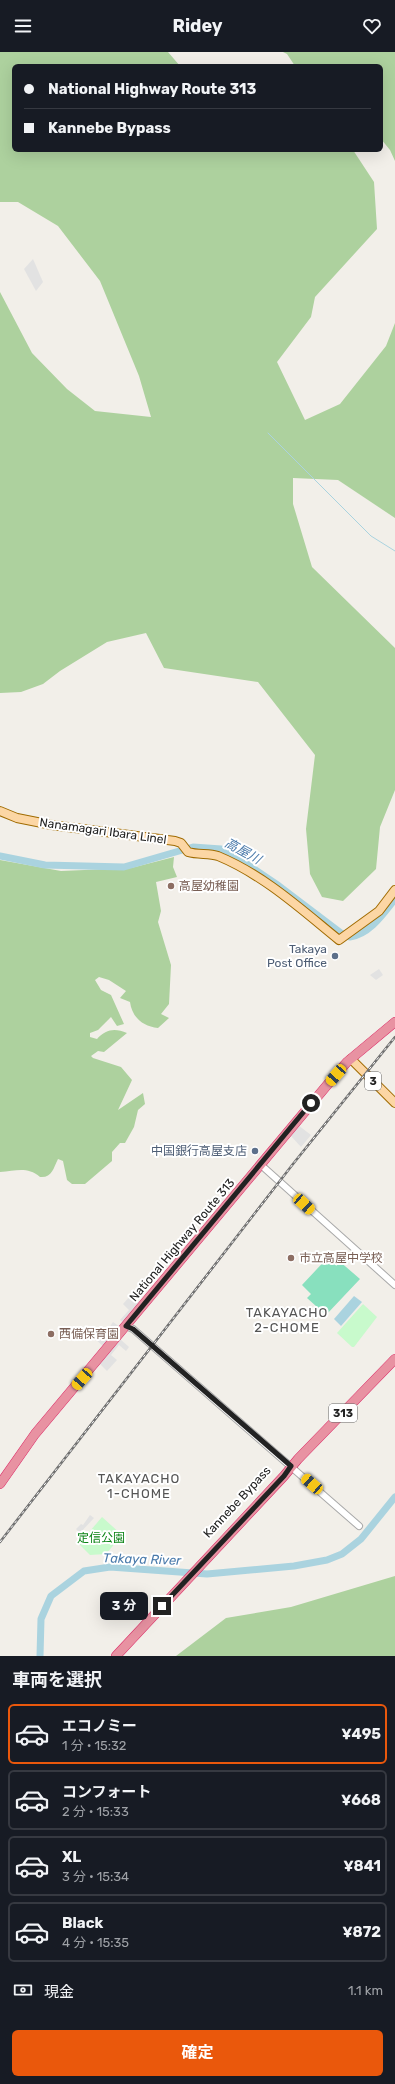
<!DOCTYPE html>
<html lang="ja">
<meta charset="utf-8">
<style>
:root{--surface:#171b24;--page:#20242c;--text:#f1f3f6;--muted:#9ea1a6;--line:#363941;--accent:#ea580c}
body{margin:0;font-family:Rubik,"Noto Sans JP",sans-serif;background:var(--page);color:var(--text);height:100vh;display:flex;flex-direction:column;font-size:15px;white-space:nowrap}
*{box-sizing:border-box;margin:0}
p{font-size:13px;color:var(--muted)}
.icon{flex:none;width:22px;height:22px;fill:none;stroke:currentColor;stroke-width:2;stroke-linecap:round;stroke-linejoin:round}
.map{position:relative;height:1604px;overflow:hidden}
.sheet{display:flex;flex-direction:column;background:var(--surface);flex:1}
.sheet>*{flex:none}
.hud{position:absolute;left:12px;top:12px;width:371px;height:88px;border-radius:6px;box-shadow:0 4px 16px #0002;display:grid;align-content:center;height:88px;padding:0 12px;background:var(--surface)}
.end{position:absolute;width:18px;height:18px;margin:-9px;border:5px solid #222;background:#fff;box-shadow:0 0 0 2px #fff}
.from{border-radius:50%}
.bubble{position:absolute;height:28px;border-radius:6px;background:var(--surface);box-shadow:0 4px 16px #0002;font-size:13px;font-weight:700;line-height:28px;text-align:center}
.car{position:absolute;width:12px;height:24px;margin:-12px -6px;border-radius:5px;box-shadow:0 0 3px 1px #0007;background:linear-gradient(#f5c518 24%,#345 0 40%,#f5c518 0 76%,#345 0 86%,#f5c518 0)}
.hud b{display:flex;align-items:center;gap:14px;height:38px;font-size:15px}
.hud b+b{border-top:1px solid var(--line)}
.hud i{width:10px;height:10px;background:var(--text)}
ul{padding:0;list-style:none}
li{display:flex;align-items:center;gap:12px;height:60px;margin:0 8px 6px;padding:0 4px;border:2px solid var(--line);border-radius:6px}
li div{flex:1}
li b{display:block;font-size:15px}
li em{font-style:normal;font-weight:700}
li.active{border-color:var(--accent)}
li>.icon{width:36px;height:36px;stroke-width:1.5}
h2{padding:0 12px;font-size:18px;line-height:48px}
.pay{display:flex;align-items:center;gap:10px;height:44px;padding:0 12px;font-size:15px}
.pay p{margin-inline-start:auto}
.action{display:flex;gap:8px;margin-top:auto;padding:8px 12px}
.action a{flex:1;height:46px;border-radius:6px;background:var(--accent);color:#fff;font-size:16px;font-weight:700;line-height:46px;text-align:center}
header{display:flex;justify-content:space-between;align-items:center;height:52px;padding:0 12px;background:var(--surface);font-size:18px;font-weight:700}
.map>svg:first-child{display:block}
.forest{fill:#add19e}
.park{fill:#c8facc}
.pitch{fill:#88e0be}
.parking{fill:#e2e2e2}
.water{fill:#aad3df}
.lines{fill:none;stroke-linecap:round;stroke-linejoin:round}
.stream{stroke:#aad3df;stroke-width:1}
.river{stroke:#aad3df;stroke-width:7}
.minor-casing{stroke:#a9a9a9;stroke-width:8}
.major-casing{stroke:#a06b00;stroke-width:10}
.highway-casing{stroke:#dc2a67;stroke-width:10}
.minor{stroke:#fff;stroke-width:6}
.major{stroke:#fcd6a4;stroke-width:8}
.highway{stroke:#e892a2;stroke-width:9}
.rail-casing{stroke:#707070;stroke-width:2.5}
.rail{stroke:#fff;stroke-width:1;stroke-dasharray:3;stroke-linecap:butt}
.route{stroke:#222;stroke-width:5}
.education-dot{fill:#8d6e63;stroke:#fff;stroke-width:1.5}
.service-dot{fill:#5c6f8a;stroke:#fff;stroke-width:1.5}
.labels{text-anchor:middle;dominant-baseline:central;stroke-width:4;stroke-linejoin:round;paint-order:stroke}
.shield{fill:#fff;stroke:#646464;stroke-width:1}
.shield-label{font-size:11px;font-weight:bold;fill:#222}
.street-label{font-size:12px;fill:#222;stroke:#fff}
.education-label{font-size:12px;fill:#785e54;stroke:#fff;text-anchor:start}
.service-label{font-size:12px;fill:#4e5e75;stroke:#fff;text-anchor:end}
.park-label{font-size:12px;fill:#0c8416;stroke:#fff}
.water-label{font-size:13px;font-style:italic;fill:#4a7aab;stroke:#fff}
.neighbourhood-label{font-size:13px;letter-spacing:1px;fill:#555;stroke:#fff}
</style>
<header><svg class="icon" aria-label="menu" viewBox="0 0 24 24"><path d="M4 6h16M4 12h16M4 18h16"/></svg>Ridey<svg class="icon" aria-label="heart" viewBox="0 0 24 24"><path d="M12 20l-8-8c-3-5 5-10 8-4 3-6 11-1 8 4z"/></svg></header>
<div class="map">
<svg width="395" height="1604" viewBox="0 0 395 1604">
<rect width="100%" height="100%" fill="#f2efe9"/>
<g class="forest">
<polygon points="0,0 168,0 180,14 14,14 14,98 353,98 374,130 377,177 315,245 311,265 277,310 305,368 340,352 386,294 395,271 395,466 338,428 293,426 293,452 312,515 395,596 395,738 380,775 376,817 343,849 322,845 310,822 306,777 315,703 258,630 164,616 146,581 107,590 60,619 43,632 21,640 0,641 0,240 32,301 67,337 95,359 151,365 139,324 100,229 58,174 18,150 0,150"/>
<polygon points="283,0 395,0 395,109 390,98 381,87 381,14 295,14 287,2"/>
<path d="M174,805L173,815L177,825L156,830L161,859L158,870L171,913L169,952L161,962L169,966L158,976C142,974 132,965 130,950L120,946L126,939L109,928L99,925L95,928L101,938L111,943L124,972L117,974L111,965L98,978L90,981V985L97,987C106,977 115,976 127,981L104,1000L98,999L91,1004L93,1006L121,1015L132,1028L118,1058L143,1041L145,1052L138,1058L134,1075L125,1091H120L112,1100V1109L85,1132H72L67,1128L63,1109L58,1107C53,1117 52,1126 40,1125C27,1114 16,1119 0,1120V808L61,819L131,816Z"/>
<polygon points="395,1524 395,1604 176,1604 226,1566 291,1555"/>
</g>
<g class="park">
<polygon points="363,1252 377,1265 354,1295 352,1295 337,1281"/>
<polygon points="102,1465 122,1483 106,1502 90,1503 79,1492"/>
</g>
<polygon class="pitch" points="331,1202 360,1227 326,1263 307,1246 311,1242 302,1233"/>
<g class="parking">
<polygon points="33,207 43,230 36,239 24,217"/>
<polygon points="379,917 383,923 376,928 370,923"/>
<polygon points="298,1073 311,1083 301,1095 291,1084 286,1088"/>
<polygon points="131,1243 140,1251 125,1272 120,1268 129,1258 123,1252"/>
<polygon points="113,1270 120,1275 104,1295 94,1286 103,1276 107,1279"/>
<polygon points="120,1287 129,1295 126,1299 119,1293 111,1303 117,1308 107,1319 99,1311"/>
<polygon points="90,1463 94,1466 80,1481 76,1477 81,1472 83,1473"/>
</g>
<polygon class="water" points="354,1244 362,1250 341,1274 334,1267"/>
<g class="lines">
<polyline class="stream" points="268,381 371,484 395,499"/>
<g class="river">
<path d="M0,804L45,813L124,815L193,795L221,797L235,804L279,834L341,881L350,885C370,882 383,862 395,847"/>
<polyline points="40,1604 41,1567 51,1544 84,1519 110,1515 207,1522 294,1514 327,1508 342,1502 361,1487 395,1445"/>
</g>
<defs>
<g id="minor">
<polyline points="261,1113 395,1233"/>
<polyline points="126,1274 133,1277 359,1474"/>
</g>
<g id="major">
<path d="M0,759L17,766L52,773L175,789L181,791L188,800C198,803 209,801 218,804C264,823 302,858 339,888L379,859L395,838"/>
<polyline points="351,1007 395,1051"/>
</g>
<g id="highway">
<polyline points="0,1432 35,1382 328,1032 347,1010 395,970"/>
<polyline points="116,1604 284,1424 298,1407 395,1307"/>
</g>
</defs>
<use href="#minor" class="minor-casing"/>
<use href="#major" class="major-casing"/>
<use href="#highway" class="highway-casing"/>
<use href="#minor" class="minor"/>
<use href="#major" class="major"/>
<use href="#highway" class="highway"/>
<defs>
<polyline id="rail" points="0,1490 293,1112 395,985"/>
</defs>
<use href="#rail" class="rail-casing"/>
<use href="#rail" class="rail"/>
</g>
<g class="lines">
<polyline class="route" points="162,1554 284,1424 291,1414 133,1277 126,1274 311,1051"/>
</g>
<g class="education-dot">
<circle cx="171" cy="834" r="4"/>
<circle cx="291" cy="1206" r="4"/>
<circle cx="51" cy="1282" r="4"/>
</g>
<g class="service-dot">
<circle cx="335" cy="904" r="4"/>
<circle cx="255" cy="1099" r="4"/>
</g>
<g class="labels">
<g class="shield">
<rect x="365" y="1020" width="16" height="18" rx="3"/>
<rect x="329" y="1352" width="28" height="18" rx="3"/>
</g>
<g class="shield-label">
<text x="373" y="1029">3</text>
<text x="343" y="1361">313</text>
</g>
<g class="street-label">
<text transform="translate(103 779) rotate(8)">Nanamagari Ibara Linel</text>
<text transform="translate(182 1188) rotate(-50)">National Highway Route 313</text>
<text transform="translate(237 1450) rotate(-47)">Kannebe Bypass</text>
</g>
<g class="education-label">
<text x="179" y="834">高屋幼稚園</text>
<text x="299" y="1206">市立高屋中学校</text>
<text x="59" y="1282">西備保育園</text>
</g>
<g class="service-label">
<text x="327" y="897">Takaya<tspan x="327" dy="14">Post Office</tspan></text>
<text x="247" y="1099">中国銀行高屋支店</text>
</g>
<g class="park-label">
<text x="101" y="1486">定信公園</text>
</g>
<g class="water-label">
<text transform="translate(243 799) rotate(29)">高屋川</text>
<text transform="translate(142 1507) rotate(2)">Takaya River</text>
</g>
<g class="neighbourhood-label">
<text x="287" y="1260">TAKAYACHO<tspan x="287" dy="15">2-CHOME</tspan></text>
<text x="139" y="1426">TAKAYACHO<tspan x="139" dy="15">1-CHOME</tspan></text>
</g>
</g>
</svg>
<i class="end from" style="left:311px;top:1051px"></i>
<i class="end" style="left:162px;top:1554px"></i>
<div class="bubble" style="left:100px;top:1540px;width:48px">3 分</div>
<i class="car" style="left:336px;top:1023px;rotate:221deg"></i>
<i class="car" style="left:304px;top:1152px;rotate:132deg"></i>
<i class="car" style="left:82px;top:1327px;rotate:221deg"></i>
<i class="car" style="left:312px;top:1432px;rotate:311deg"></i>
<div class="hud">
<b><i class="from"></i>National Highway Route 313</b>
<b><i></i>Kannebe Bypass</b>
</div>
</div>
<section class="sheet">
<h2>車両を選択</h2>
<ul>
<li class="active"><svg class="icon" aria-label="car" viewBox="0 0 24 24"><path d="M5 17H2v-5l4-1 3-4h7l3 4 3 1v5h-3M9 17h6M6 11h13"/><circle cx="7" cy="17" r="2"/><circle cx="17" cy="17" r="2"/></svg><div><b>エコノミー</b><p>1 分 · 15:32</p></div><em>¥495</em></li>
<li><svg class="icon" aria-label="car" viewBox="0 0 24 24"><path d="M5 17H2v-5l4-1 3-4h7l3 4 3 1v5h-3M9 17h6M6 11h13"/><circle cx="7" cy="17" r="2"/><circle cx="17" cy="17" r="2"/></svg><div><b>コンフォート</b><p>2 分 · 15:33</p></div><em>¥668</em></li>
<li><svg class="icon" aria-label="car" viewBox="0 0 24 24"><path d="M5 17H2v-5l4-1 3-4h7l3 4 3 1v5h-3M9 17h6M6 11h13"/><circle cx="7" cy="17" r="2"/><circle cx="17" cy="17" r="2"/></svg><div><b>XL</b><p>3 分 · 15:34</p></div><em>¥841</em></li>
<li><svg class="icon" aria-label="car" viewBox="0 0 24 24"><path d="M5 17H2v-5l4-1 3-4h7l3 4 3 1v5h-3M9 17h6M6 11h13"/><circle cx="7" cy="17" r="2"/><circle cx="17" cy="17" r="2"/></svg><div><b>Black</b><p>4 分 · 15:35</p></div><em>¥872</em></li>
</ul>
<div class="pay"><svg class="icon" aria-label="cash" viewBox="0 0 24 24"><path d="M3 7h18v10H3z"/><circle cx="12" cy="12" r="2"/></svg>現金<p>1.1 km</p></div>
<div class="action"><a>確定</a></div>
</section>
